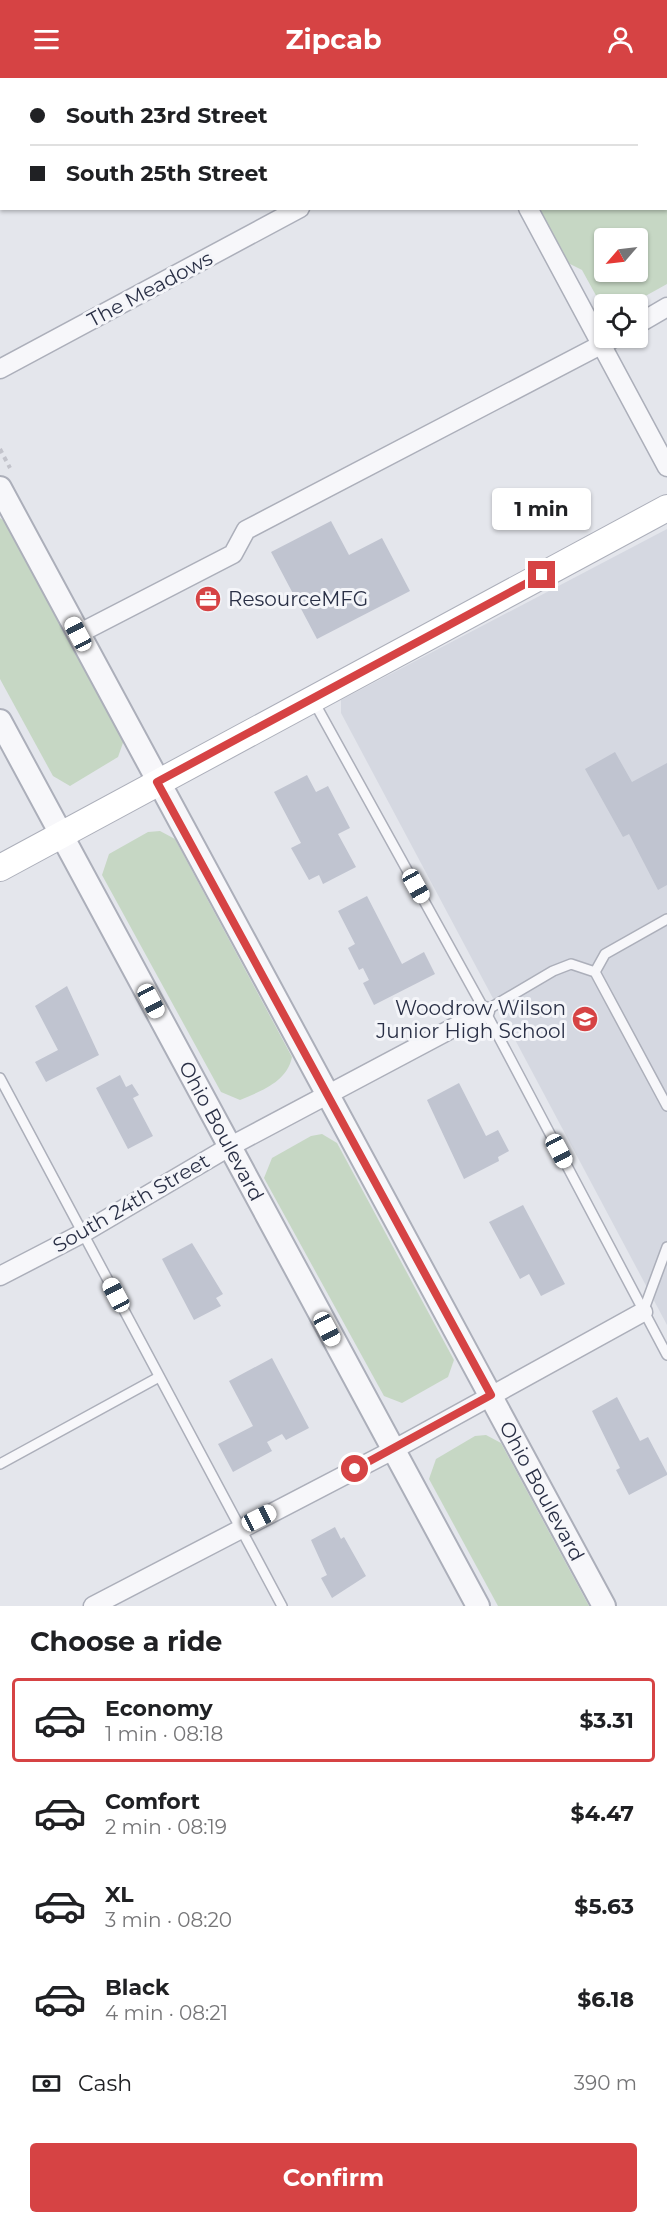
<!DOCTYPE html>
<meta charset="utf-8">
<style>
:root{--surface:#fff;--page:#f6f6f6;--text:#202124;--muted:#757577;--line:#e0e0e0;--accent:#d64344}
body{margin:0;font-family:Montserrat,sans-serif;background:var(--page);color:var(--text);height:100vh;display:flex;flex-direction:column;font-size:22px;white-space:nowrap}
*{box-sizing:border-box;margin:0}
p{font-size:20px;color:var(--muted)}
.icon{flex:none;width:33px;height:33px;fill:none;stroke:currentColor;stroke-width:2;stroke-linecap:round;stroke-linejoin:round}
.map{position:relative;height:1528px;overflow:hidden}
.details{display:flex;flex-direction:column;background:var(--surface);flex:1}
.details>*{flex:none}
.top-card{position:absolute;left:0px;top:0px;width:668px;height:132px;box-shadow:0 2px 4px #0004;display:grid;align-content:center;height:132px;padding:0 30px;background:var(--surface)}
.needle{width:39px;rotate:242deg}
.fabs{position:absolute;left:594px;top:150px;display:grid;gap:12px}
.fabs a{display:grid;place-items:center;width:54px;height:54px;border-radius:6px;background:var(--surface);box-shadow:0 2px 4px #0004;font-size:30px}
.end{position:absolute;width:27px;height:27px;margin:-14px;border:8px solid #d64344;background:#fff;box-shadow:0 0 0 3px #fff}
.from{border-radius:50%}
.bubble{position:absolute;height:42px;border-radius:6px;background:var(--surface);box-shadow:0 2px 4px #0004;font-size:20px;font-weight:700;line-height:42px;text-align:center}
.car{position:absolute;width:18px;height:36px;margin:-18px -9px;border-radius:8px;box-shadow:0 0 4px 2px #0007;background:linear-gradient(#fff 24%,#345 0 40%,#fff 0 76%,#345 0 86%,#fff 0)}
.top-card b{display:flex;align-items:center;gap:21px;height:57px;font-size:22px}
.top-card b+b{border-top:2px solid var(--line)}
.top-card i{width:15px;height:15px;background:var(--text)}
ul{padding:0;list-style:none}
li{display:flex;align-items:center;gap:18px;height:84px;margin:0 12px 9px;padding:0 18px;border:3px solid transparent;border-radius:6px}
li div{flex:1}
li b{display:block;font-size:22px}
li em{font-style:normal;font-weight:700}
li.active{border-color:var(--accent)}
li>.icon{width:54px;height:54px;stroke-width:1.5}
h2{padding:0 30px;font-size:27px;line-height:72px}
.pay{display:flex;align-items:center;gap:15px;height:66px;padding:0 30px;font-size:22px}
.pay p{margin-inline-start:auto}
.button{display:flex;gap:12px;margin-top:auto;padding:12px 30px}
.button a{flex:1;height:69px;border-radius:6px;background:var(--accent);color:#fff;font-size:24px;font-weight:700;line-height:69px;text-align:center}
header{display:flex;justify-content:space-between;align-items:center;height:78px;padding:0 30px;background:var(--accent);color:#fff;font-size:27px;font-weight:700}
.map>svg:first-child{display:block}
.built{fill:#d5d8e1}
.green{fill:#c6d7c4;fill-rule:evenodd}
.building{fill:#c0c4d0}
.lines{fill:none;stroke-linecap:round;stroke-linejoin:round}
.service-casing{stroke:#acafba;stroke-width:12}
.minor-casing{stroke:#acafba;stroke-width:21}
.tertiary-casing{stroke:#acafba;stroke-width:26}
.secondary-casing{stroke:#acafba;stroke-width:28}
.path{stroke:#c2c3cb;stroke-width:4;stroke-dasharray:4.5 4.5;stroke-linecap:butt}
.service{stroke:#f7f7fa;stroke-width:9}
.minor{stroke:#f7f7fa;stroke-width:18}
.tertiary{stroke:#f7f7fa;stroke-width:22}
.secondary{stroke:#fff;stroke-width:26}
.route{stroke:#d64344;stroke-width:8}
.labels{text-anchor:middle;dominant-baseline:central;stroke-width:6;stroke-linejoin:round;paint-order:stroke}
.street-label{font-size:20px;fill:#2a3046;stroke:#f4f5f9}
.poi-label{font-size:20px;fill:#2a3046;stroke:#f4f5f9;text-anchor:start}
</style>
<header><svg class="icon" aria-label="menu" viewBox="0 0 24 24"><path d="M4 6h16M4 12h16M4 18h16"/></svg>Zipcab<svg class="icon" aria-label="person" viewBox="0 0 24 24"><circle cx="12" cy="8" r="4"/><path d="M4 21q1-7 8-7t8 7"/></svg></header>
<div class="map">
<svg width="667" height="1528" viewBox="0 0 667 1528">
<rect width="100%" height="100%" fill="#e4e6ec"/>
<polygon class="built" points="667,451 667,1247 341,635 341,622"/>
<g class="green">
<path d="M577,0H667V206L631,226H604V232L582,192L568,185L538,131L666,130V2L574,1ZM604,160H638V194H604Z"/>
<polygon points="0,440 7,445 124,662 118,679 70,708 53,698 0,601"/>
<path d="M160,753L175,761L292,979C287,1004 261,1013 240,1022L221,1014L102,797L109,776L148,754Z"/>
<polygon points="322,1056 337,1065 454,1282 448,1299 402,1325 384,1318 264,1100 272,1080 311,1058"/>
<polygon points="486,1357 501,1365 589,1528 498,1528 429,1401 436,1381 475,1358"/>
</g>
<g class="building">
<polygon points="331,443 349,477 382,460 410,513 317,561 271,474"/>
<polygon points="615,674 632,704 667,685 667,807 658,812 629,756 623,759 585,691"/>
<polygon points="307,697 316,714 328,708 350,750 338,756 356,789 323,806 319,797 309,802 291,770 301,765 274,714"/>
<polygon points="367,818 402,886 424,874 435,896 374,927 363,905 369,902 363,890 359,892 348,870 355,866 338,833"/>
<polygon points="67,908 99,977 46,1004 35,984 58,972 35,928"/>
<polygon points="120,997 126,1009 132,1006 139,1017 133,1020 153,1058 128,1071 96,1010"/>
<polygon points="459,1005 486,1058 498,1052 509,1073 498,1079 499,1083 464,1101 427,1022"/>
<polygon points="523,1127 565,1206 541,1218 529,1196 520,1201 489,1144"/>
<polygon points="192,1165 223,1216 216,1220 221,1228 194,1242 162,1181"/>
<polygon points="272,1280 309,1350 286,1362 282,1356 267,1364 272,1373 233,1394 218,1366 253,1348 229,1303"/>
<polygon points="617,1319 640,1363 648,1359 667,1395 667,1397 629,1417 616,1392 620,1390 592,1333"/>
<polygon points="335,1449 341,1461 344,1459 366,1498 332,1520 321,1500 327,1497 311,1462"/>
</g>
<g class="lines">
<defs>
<g id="service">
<polyline points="313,622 485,933 667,1277"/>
<polyline points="595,894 605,876 667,841"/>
<polyline points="485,933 553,893 571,886 595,894 667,1028"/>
<polyline points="0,1000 282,1528"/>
<polyline points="643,1234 667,1169"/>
<polyline points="0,1386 159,1299"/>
</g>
<g id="minor">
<polyline points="10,2 12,0"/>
<polyline points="540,2 543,0"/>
<polyline points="528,130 667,389"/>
<polyline points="638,246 667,229"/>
<polyline points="0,291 300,130"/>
<polyline points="78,556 233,476 246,452 614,260"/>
<polyline points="0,1198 83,1155 229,1069 485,933"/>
<polyline points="93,1528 393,1372 643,1234"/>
</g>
<g id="tertiary">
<path id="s1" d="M0,410L604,1528"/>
<path id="s2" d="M0,643L478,1528"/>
</g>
<polyline id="secondary" points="0,790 667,430"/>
</defs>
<use href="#service" class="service-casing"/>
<use href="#minor" class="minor-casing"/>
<use href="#tertiary" class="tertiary-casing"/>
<use href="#secondary" class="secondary-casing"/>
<polyline class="path" points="0,371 10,390"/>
<use href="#service" class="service"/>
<use href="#minor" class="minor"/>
<use href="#tertiary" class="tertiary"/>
<use href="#secondary" class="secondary"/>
</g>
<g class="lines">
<polyline class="route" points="355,1391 491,1317 157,704 542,497"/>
</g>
<defs>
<symbol id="office-disc" viewBox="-11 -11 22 22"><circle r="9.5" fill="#d64344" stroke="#f4f5f9"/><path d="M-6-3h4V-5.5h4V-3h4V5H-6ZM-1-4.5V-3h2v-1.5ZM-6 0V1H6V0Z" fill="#fff"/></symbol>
<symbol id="school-disc" viewBox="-11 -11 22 22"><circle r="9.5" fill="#d64344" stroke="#f4f5f9"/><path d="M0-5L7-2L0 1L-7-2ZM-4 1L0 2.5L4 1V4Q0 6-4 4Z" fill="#fff"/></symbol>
</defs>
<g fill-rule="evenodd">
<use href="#office-disc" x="193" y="506" width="30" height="30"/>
<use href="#school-disc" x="570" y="926" width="30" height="30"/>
</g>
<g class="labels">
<g class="street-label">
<text transform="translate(150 211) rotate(-28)">The Meadows</text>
<text stroke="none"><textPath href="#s2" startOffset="466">Ohio Boulevard</textPath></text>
<text transform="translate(131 1125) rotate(-30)">South 24th Street</text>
<text stroke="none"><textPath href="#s1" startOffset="1140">Ohio Boulevard</textPath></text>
</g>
<g class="poi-label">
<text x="228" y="521">ResourceMFG</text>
<text x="566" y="930" text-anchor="end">Woodrow Wilson<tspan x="566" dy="23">Junior High School</tspan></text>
</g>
</g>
</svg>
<div class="fabs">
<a><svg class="needle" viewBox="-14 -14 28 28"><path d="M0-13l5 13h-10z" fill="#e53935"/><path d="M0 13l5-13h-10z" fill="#757577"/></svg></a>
<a><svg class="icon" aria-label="locate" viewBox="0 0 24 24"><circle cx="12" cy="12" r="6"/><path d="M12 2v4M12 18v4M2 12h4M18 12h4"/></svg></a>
</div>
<i class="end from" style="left:355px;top:1391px"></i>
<i class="end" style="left:542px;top:497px"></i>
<div class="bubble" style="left:492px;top:410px;width:99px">1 min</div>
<i class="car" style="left:78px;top:556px;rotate:332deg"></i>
<i class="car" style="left:416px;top:808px;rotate:151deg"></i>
<i class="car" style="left:151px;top:923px;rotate:152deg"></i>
<i class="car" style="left:559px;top:1073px;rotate:152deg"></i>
<i class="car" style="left:116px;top:1217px;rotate:332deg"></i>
<i class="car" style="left:327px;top:1251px;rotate:152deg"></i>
<i class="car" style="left:259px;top:1440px;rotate:63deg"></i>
<div class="top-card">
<b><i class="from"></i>South 23rd Street</b>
<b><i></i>South 25th Street</b>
</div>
</div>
<section class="details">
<h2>Choose a ride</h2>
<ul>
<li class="active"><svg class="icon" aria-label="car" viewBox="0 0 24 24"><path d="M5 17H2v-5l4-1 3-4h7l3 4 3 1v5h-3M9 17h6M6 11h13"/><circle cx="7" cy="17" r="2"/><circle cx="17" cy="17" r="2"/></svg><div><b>Economy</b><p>1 min · 08:18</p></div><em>$3.31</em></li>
<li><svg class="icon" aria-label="car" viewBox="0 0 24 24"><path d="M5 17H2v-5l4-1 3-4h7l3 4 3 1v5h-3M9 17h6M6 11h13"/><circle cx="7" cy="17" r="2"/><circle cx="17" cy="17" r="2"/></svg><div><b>Comfort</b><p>2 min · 08:19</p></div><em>$4.47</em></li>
<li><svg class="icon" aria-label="car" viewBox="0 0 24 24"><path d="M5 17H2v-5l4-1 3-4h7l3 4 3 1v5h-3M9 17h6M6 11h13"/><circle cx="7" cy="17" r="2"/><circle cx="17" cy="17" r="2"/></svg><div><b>XL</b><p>3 min · 08:20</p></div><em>$5.63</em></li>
<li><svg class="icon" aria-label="car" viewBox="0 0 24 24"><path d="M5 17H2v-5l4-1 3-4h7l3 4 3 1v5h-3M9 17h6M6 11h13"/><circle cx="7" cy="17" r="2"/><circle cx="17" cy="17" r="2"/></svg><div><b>Black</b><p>4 min · 08:21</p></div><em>$6.18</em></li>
</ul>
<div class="pay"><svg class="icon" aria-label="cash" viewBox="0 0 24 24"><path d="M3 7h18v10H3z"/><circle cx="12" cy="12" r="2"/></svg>Cash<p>390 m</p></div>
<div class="button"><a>Confirm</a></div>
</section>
